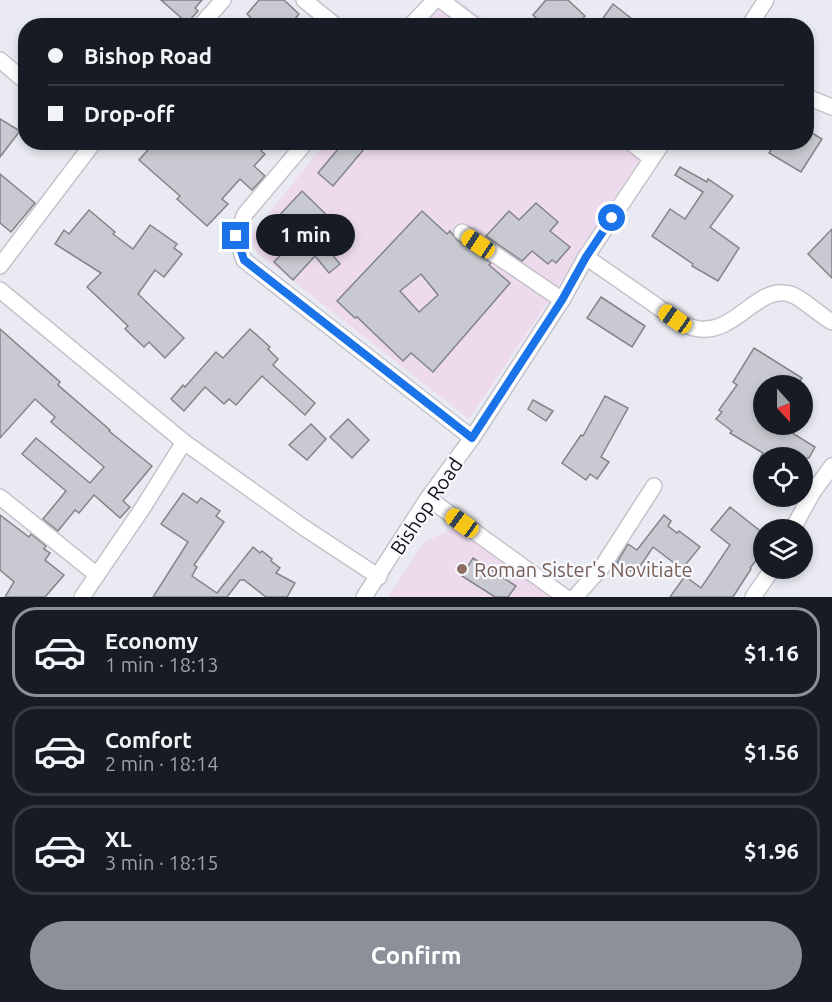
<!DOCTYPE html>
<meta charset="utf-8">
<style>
:root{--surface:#171b24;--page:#20242c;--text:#f1f3f6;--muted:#9ea1a6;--line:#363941;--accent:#8c9099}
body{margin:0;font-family:Ubuntu,sans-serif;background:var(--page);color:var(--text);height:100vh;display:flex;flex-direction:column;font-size:22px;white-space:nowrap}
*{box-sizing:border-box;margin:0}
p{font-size:20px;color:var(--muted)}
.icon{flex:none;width:33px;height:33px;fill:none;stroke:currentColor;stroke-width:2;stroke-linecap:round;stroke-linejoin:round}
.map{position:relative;height:597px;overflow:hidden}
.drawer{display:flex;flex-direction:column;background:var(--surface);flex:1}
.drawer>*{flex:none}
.banner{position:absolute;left:18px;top:18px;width:796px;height:132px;border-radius:24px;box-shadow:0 3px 9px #0003;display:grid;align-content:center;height:132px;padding:0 30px;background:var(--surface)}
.needle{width:39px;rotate:159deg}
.controls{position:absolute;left:753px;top:375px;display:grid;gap:12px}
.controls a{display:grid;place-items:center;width:60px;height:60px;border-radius:50%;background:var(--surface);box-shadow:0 3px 9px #0003;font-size:30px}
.end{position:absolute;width:27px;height:27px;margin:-14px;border:8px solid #1a73e8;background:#fff;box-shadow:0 0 0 3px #fff}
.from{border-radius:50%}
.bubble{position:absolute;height:42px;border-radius:21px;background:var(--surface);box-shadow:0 3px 9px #0003;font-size:20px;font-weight:700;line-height:42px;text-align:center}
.car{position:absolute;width:18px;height:36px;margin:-18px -9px;border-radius:8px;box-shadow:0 0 4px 2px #0007;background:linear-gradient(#f5c518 24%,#345 0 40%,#f5c518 0 76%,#345 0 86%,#f5c518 0)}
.banner b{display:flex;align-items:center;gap:21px;height:57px;font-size:22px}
.banner b+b{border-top:2px solid var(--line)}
.banner i{width:15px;height:15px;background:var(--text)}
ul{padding:10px 0 0;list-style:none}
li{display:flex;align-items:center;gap:18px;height:90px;margin:0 12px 9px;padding:0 18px;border:3px solid var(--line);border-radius:24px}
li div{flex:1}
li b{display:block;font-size:22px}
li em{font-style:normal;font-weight:700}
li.on{border-color:var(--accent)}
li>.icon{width:54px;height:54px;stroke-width:1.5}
.cta{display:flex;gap:12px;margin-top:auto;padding:12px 30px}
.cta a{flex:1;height:69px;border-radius:36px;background:var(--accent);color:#fff;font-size:24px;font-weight:700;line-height:69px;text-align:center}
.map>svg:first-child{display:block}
.education{fill:#eddbed}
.building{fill:#c9cad1;stroke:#83848a;stroke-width:1.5;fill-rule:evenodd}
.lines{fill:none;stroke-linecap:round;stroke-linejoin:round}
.minor-casing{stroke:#c3c4cb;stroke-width:18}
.minor{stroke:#fff;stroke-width:15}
.route{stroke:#1a73e8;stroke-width:8}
.education-dot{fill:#8d6e63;stroke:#f7f9fe;stroke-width:2}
.labels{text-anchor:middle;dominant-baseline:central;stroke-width:4.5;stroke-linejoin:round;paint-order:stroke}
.street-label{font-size:20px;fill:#121215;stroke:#f7f9fe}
.education-label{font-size:20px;fill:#785e54;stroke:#f7f9fe;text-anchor:start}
</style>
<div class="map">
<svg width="832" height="597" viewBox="0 0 832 597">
<rect width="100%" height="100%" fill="#eaebf2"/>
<g class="education">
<polygon points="439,0 458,0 491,25 418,26"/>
<polygon points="643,142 651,149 469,419 257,253 250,237 325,143"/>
<polygon points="456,527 559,597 388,597 424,542"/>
</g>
<g class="building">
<polygon points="161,0 202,0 195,8 198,11 187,23"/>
<polygon points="259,0 284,0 299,14 289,26 247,26 252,19 247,14"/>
<polygon points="546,0 568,0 585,16 576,26 544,26 533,15"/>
<polygon points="613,4 641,26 613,26 603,18"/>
<polygon points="0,119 20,131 0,157"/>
<polygon points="807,130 822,139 801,172 769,153 776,142 807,142"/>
<polygon points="155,142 269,142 261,151 265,154 254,166 265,176 252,190 240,179 222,199 228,204 207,226 177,199 180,196 139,160"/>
<polygon points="344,142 370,142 333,186 318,173"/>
<polygon points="680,167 707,182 708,179 733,196 710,227 739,248 718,281 692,266 693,264 652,236 670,209 685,219 703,192 675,175"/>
<polygon points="0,174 35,203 11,232 0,223"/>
<polygon points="302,191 341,229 325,246 340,264 329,273 315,256 293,280 274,262 295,239 275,220"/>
<polygon points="536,203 558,222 550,231 570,247 556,263 552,260 548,264 532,251 522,261 486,236 509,211 519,220"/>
<polygon points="89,210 115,232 113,234 133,249 150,225 177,244 174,248 182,254 164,277 155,270 138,294 184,338 165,358 149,342 144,347 125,329 128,326 87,287 101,273 55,244 64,230 69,234"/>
<path d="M422,211L447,234L450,231L457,240L491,263L489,265L510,283L433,372L411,353L403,361L357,317L355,318L337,301ZM421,274L438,295L419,312L400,291Z"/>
<polygon points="832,229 832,278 808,254"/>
<polygon points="601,297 645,326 632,347 587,318"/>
<polygon points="0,329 60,382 58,385 110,430 109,431 152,466 123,501 130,507 120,518 94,495 79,513 75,510 58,531 43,519 66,491 22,454 36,438 90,483 104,467 51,422 55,417 35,399 0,438"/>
<polygon points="250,329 270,347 268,349 278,359 273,365 315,403 305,415 262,376 236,405 229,399 224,404 205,387 184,411 171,399 183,385 185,387 216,352 223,358"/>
<polygon points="754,348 802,378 797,386 764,386 764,424 793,424 789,431 815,447 809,458 760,458 763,453 730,433 732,431 716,419 722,412 719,410 737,385 733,382"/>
<polygon points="605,396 628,408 601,457 609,462 597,479 590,474 586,480 562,463 581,435 583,436"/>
<polygon points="533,400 553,411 546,421 528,409"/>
<polygon points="348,419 369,440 352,458 330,437"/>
<polygon points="311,424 326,439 307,460 289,445"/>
<polygon points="183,493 197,503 201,498 220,511 216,516 224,522 194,565 197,567 192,576 217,593 253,547 260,553 262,551 272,559 271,561 280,568 276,573 295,583 287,597 266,597 244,580 240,580 227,597 153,597 188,542 161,524"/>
<polygon points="730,507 764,534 764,551 750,568 751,569 733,597 670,597 685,576 701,588 730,545 711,530"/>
<polygon points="0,515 29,537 31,534 46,546 44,549 50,553 45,560 64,575 45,597 5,597 14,582 0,570"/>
<polygon points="664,515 671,521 668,526 677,533 679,531 700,547 682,569 653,547 635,574 617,562 628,544 637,550"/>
<polygon points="473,558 516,586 508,597 495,597 462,576"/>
</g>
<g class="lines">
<defs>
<g id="minor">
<polyline points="304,0 336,26"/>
<polyline points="441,0 475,26"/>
<polyline points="200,26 223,0"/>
<polyline points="410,26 435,0"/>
<polyline points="749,26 766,0"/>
<polyline points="0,60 26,82"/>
<polyline points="807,97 832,107"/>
<polyline points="306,142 245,214 236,236 244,260 472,438"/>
<polyline points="630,142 651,158"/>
<polyline points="462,232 562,300"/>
<path d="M586,257C608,272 629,287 651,302C664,311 678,324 694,328C735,338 756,284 790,294C803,298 819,315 832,322"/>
<polyline points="0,266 94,142"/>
<polyline points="0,290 184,442 303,527 379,577"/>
<polyline points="0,497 97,575"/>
<polyline points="428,498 565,597"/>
<polyline points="792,530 813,492 832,466"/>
<polyline points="82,597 142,509 184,442"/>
<polyline points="364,597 428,498 472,438 562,300 586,257 663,142"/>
<polyline points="575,597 602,567 654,486"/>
<polyline points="753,597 773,568"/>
</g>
</defs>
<use href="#minor" class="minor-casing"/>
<use href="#minor" class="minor"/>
</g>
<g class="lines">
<polyline class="route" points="236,236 244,260 472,438 562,300 586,257 612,218"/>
</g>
<circle class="education-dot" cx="462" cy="569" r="6"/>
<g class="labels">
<g class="street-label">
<text transform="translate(426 506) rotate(-56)">Bishop Road</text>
</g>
<g class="education-label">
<text x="474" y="569">Roman Sister's Novitiate</text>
</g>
</g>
</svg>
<div class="controls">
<a><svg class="needle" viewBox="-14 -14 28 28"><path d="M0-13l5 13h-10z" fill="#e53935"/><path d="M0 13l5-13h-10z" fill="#9ea1a6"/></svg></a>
<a><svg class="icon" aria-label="locate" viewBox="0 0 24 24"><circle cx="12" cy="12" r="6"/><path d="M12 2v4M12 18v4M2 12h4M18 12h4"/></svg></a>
<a><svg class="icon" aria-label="layers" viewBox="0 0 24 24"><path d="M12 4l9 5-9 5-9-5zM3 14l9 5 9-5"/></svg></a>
</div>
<i class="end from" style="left:612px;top:218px"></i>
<i class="end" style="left:236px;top:236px"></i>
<div class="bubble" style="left:256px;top:214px;width:99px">1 min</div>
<i class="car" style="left:478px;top:244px;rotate:304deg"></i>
<i class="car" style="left:675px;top:319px;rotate:305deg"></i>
<i class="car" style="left:462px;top:523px;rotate:306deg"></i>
<div class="banner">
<b><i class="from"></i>Bishop Road</b>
<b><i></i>Drop-off</b>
</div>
</div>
<section class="drawer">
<ul>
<li class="on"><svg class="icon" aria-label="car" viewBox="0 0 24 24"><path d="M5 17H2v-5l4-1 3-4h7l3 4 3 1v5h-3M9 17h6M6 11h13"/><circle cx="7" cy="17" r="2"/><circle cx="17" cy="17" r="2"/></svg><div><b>Economy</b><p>1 min · 18:13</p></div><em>$1.16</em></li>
<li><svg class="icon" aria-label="car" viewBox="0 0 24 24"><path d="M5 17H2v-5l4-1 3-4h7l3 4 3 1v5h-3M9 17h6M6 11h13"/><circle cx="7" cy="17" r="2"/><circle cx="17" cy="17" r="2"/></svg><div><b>Comfort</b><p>2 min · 18:14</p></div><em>$1.56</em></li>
<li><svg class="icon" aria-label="car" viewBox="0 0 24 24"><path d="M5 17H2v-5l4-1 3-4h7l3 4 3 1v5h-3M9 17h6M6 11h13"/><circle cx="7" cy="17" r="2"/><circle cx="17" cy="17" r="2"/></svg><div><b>XL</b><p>3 min · 18:15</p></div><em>$1.96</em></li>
</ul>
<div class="cta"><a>Confirm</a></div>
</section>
